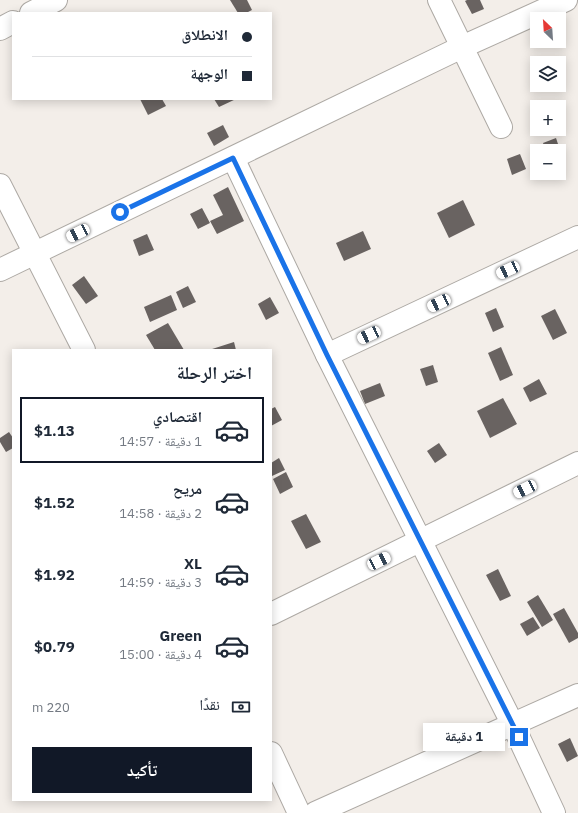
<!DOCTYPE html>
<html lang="ar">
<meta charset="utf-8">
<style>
:root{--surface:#fff;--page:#f6f6f7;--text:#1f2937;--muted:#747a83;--line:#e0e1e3;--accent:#111827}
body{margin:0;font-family:"IBM Plex Sans","Noto Naskh Arabic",sans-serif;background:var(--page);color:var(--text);direction:rtl;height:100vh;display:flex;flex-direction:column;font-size:15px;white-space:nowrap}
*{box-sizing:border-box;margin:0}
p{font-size:13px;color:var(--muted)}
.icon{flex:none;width:22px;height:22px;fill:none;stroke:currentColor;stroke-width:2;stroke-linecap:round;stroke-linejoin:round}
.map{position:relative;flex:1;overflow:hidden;direction:ltr}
.details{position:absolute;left:12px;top:349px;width:260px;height:452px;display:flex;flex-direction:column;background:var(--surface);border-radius:0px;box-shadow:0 2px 10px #0003;direction:rtl}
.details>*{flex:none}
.guide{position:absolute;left:12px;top:12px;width:260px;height:88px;border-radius:0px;box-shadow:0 2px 10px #0003;direction:rtl;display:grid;align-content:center;height:88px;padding:0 20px;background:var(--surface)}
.needle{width:26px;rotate:335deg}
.fabs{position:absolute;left:530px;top:12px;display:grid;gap:8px}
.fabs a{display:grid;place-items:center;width:36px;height:36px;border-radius:0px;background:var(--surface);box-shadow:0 2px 10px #0003;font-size:20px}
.end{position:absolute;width:18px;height:18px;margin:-9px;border:5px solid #1a73e8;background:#fff;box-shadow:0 0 0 2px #fff}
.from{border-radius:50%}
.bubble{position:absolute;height:28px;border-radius:0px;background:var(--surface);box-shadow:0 2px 10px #0003;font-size:13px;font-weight:800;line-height:28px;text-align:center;direction:rtl}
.car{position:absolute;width:12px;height:24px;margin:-12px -6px;border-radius:5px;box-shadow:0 0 3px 1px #0007;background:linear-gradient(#fff 24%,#345 0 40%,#fff 0 76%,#345 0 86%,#fff 0)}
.guide b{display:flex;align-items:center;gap:14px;height:38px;font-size:15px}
.guide b+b{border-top:1px solid var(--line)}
.guide i{width:10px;height:10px;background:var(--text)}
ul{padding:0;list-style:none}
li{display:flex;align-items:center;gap:12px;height:66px;margin:0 8px 6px;padding:0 12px;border:2px solid transparent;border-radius:0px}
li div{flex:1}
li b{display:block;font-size:15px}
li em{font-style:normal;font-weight:800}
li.on{border-color:var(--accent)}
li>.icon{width:36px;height:36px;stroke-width:1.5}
h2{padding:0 20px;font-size:18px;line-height:48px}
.pay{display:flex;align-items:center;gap:10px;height:44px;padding:0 20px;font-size:15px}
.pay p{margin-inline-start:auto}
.primary-button{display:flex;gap:8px;margin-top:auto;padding:8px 20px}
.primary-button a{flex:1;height:46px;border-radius:0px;background:var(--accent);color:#fff;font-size:16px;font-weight:800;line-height:46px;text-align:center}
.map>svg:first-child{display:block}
.building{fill:#696361}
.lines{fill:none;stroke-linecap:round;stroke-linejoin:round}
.street-casing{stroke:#ada9a4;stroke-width:24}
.street{stroke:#fff;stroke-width:22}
.route{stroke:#1a73e8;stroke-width:5}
</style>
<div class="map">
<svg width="578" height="813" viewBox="0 0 578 813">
<rect width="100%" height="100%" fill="#f3eee9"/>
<g class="building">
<polygon points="230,0 247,0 252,10 246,13 238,13"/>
<polygon points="467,0 480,0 484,9 472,14 465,1"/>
<polygon points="140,99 162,99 166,106 148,115"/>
<polygon points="214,99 236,99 219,107"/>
<polygon points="223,125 229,137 214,146 207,133"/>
<polygon points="556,138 561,153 546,151 543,143"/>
<polygon points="520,154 526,169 512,175 507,159"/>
<polygon points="228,187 244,221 217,234 210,221 223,215 213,195"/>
<polygon points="463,200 475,225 449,238 437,213"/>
<polygon points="202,208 210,223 198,229 190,214"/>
<polygon points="363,231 371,249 344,261 336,243"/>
<polygon points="147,234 154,250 139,256 133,240"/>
<polygon points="84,276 98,296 86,304 72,285"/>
<polygon points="188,286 196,302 183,308 176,292"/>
<polygon points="171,295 177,310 150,322 144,307"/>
<polygon points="270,297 279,313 266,320 258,304"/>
<polygon points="496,308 504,327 493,332 485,313"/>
<polygon points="555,309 567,333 553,340 541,316"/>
<polygon points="168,323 184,350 155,350 146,335"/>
<polygon points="234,342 236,350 209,350"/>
<polygon points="501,347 513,375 500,381 488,353"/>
<polygon points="433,365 438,382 426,386 420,369"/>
<polygon points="539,379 547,394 530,402 523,388"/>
<polygon points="380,383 385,396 365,404 360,391"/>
<polygon points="503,398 517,424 490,438 477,411"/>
<polygon points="275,407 282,420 271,426 271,409"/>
<polygon points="9,432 13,438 13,448 6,452 0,442 0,438"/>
<polygon points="439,443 447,455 435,463 427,451"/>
<polygon points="279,458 285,470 272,476 271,463"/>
<polygon points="286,472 293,487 280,494 273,479"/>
<polygon points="306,514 321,542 306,549 291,521"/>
<polygon points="498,569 511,596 500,601 486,575"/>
<polygon points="538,595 553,620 542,627 527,602"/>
<polygon points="564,608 578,633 578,638 569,643 553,614"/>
<polygon points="533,617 540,628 527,636 520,624"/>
<polygon points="570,738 578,756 567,762 558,744"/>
</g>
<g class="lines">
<defs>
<g id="street">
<polyline points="439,0 501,127"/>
<polyline points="31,13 56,0"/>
<polyline points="0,29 13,22"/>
<polyline points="233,158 327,355 513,725 554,813"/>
<polyline points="0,185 84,350"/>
<polyline points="0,270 462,47 566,0"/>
<polyline points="327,355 578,237"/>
<polyline points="271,614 578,463"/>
<polyline points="271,753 299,813"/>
<polyline points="315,813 578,695"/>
</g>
</defs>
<use href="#street" class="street-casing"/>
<use href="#street" class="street"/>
</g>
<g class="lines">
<polyline class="route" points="120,212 233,158 327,355 519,737"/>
</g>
</svg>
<div class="fabs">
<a><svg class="needle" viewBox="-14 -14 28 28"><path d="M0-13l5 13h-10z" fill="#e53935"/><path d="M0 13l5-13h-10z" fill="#747a83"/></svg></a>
<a><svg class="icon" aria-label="layers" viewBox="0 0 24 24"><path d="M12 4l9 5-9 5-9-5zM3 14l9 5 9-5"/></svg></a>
<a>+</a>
<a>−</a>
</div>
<i class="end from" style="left:120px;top:212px"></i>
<i class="end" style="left:519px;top:737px"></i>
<div class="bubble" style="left:423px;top:723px;width:82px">1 دقيقة</div>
<i class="car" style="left:78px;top:233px;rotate:244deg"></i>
<i class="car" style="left:508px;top:270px;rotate:245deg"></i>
<i class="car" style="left:439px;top:303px;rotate:245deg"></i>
<i class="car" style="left:369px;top:335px;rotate:245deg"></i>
<i class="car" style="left:525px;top:489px;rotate:244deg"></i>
<i class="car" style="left:379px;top:561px;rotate:64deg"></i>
<div class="guide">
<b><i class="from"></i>الانطلاق</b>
<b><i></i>الوجهة</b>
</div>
<section class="details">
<h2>اختر الرحلة</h2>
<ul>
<li class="on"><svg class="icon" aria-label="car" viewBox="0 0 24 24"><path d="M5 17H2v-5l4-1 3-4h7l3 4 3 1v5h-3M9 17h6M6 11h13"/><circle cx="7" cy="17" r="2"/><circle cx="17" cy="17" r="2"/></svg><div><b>اقتصادي</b><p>1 دقيقة · 14:57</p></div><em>$1.13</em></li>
<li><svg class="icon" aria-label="car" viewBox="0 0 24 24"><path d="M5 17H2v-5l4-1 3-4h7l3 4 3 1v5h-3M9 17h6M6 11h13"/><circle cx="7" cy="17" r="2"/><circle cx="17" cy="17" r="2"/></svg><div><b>مريح</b><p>2 دقيقة · 14:58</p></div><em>$1.52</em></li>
<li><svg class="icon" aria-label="car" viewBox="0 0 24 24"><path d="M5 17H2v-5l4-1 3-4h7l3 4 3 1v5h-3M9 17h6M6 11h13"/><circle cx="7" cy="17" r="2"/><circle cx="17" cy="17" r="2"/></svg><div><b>XL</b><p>3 دقيقة · 14:59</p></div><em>$1.92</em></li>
<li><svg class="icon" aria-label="car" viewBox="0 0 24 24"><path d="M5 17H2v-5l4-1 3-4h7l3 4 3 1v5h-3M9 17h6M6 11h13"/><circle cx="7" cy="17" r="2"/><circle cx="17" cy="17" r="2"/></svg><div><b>Green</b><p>4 دقيقة · 15:00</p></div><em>$0.79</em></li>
</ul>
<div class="pay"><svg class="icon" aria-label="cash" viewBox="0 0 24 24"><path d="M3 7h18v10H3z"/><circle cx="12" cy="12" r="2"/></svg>نقدًا<p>220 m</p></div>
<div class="primary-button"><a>تأكيد</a></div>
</section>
</div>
